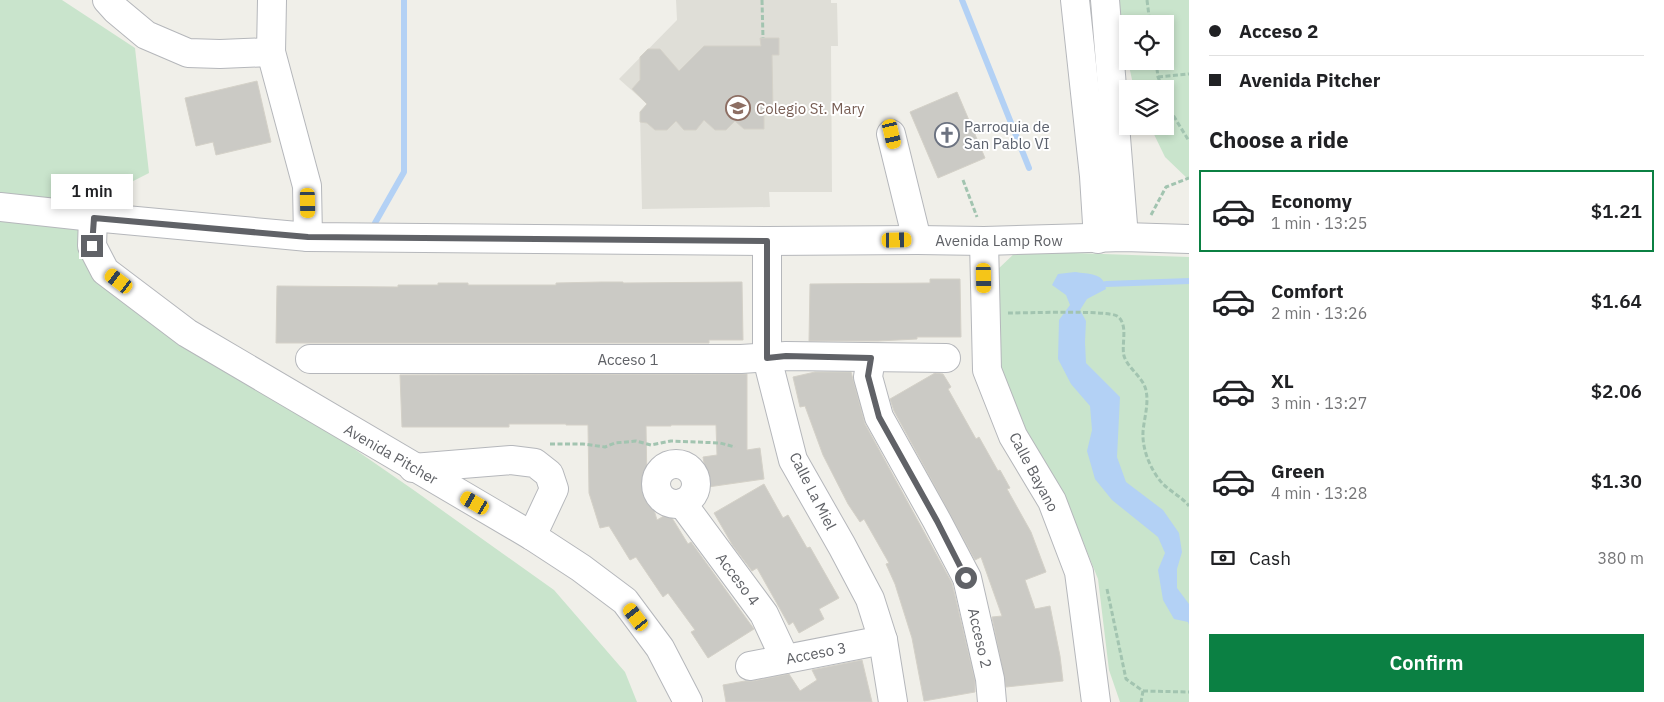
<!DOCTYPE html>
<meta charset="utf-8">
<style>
:root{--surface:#fff;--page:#f6f6f6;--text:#202124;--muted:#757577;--line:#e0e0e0;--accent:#0b8043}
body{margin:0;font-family:"IBM Plex Sans",sans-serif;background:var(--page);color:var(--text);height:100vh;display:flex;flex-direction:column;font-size:19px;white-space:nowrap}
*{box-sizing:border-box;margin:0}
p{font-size:16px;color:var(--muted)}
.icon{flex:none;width:28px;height:28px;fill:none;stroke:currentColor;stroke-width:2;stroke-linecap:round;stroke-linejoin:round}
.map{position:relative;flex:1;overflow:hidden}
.drawer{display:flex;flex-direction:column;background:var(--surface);width:475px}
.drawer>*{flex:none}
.banner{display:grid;align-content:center;height:110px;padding:0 20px;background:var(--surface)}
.buttons{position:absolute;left:1119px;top:15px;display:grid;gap:10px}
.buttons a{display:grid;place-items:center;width:55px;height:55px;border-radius:0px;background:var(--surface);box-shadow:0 2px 8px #0003;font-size:25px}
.end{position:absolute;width:22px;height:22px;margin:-11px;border:6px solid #606267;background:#fff;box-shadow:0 0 0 2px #fff}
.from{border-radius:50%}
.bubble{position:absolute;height:35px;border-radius:0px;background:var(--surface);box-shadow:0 2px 8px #0003;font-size:16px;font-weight:600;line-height:35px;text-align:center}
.car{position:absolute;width:15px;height:30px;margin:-15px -8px;border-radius:6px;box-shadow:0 0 4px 1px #0007;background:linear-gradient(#f5c518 24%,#345 0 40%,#f5c518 0 76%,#345 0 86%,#f5c518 0)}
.banner b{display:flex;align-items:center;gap:18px;height:48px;font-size:19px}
.banner b+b{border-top:1px solid var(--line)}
.banner i{width:12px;height:12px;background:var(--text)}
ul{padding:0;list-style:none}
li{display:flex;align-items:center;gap:15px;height:82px;margin:0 10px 8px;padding:0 10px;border:2px solid transparent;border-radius:0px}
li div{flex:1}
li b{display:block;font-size:19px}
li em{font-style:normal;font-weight:600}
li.on{border-color:var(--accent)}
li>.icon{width:45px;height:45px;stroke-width:1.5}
h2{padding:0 20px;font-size:22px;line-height:60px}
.pay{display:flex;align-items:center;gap:12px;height:55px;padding:0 20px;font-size:19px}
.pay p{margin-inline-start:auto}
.action{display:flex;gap:10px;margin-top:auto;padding:10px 20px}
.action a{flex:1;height:58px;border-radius:0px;background:var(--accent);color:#fff;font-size:20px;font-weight:600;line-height:58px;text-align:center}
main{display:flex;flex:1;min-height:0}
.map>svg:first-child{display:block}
.education{fill:#dfded7}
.green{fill:#c9e4cc}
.water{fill:#b3d1f5}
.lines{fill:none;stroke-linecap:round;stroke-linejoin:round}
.stream{stroke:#b3d1f5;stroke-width:6}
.building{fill:#cbcac5;stroke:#d4d1c8}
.minor-casing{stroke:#b5b7bb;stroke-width:30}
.path{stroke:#a2c4b0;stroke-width:3;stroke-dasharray:5 2.5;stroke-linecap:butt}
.minor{stroke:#fff;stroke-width:28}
.route{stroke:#606267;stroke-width:6}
.labels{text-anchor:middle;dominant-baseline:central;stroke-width:4;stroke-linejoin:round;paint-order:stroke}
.education-label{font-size:15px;fill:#785e54;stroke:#fff;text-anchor:start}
.worship-label{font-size:15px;fill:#5b616d;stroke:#fff;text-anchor:start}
.street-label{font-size:15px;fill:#606267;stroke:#fff}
</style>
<main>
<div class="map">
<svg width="1189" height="702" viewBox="0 0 1189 702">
<rect width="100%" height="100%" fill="#f0efe9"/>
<polygon class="education" points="676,0 831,0 831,3 837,3 838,46 831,46 832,192 769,192 770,207 642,209 640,112 647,104 619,79 677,20"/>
<g class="green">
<polygon points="0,0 62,0 135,48 149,173 90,203 92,246 187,333 415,491 554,590 625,672 637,702 0,702"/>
<polygon points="1114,0 1189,0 1189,180 1165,157 1150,126 1165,126 1165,89 1134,89 1128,61 1165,61 1165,24 1128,24 1127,58"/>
<polygon points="1017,251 1189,257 1189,702 1120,702 1109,670 1098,579 1074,519 1056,485 1018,425 999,371 996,271"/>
</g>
<path class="water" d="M1075,272C1088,274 1105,273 1106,289L1087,299L1080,310L1086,321L1085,342L1086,363L1120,397L1117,457L1126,482L1163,510L1179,533L1182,552L1177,569V588L1189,604V625L1188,622L1174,619L1163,600L1158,570L1165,553L1158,537L1112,500L1095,479L1087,451L1092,430L1090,406L1071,384L1058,359L1059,320L1070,305L1066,295L1052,285L1058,274Z"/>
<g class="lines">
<g class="stream">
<polyline points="962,0 1029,168"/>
<polyline points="375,223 404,172 404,0"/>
<polyline points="1106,284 1189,281"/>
</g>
</g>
<g class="building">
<polygon points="760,38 779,38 779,55 772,55 773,113 764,113 764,129 744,129 735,121 726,130 715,130 704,120 696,130 684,130 676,121 667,130 655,130 647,123 640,122 640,112 647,104 632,89 640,80 640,57 648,49 660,49 679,71 704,46 761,46"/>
<polygon points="257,81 271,142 216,155 213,142 196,146 185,98"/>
<polygon points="957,92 985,158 938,178 910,112"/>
<polygon points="930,279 960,279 961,337 917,337 917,339 878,341 809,341 810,284 930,283"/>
<polygon points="602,282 623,282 623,283 742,282 743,340 709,340 709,343 276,343 277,286 398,287 398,285 438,285 438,283 468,283 468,285 556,285 556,283"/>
<polygon points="815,372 851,372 865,424 952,583 975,681 975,692 924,701 912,638 895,584 886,564 889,563 864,519 860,522 848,504 823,455 805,406 800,407 793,377"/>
<polygon points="935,373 943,374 951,387 948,389 976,439 979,437 998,471 1000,470 1010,488 1007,489 1031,532 1046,572 1025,580 1035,609 1050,606 1060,656 1063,681 1006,687 992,617 1002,616 981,557 975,560 894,411 890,399"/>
<polygon points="747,374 747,450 760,448 764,479 708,487 703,457 717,455 716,425 671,425 671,426 646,426 647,486 657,520 669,513 688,544 691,542 754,629 708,658 691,632 695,630 668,593 663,597 636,557 630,560 609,526 600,528 589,493 588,425 566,425 566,424 509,424 509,427 402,427 400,375"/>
<polygon points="764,484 783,518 788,515 807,548 810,547 839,598 819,609 824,619 799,633 793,622 789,625 757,568 752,571 733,546 714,513"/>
<polygon points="862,660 872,702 726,702 723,685 745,681 753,681 789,674 800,691 817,680 812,670"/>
</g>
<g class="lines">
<defs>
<g id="minor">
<polyline points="107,0 116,10 146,35 188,53 220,54 271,52"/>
<polyline points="272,0 271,52 307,186 308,237"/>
<polyline points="1075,0 1094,176 1098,239"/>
<polyline points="1105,0 1124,237"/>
<polyline points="891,134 917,240"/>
<polyline points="0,207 93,217 308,237 767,241 917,240 984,241 1124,237 1189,239"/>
<polyline points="93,217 92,246 105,271 187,333 532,536 581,568 625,601 660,648 688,702"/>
<polyline points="767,241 767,358 793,460 842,546 870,599 883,640 893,702"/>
<polyline points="984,241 987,370 1013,436 1052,501 1079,572 1096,702"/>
<polyline points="871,358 868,377 879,417 937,521 967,578 990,679 992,702"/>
<polyline points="310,359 741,359 786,356 946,358"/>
<circle cx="676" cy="484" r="20"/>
<polyline points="413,468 511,460 535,463 549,474 554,489 532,536"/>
<polyline points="682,503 764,614 785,659"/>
<polyline points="750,666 883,640"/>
</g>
</defs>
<use href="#minor" class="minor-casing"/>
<g class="path">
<polyline points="762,0 763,38"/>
<polyline points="1147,0 1150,24"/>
<polyline points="1156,61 1158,77 1163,89"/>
<polyline points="1158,77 1189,74"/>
<polyline points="1165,95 1173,115 1189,141"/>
<polyline points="963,180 977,217"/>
<polyline points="1151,215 1166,187 1189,178"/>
<path d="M1008,313C1025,313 1108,310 1117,316C1129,324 1121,344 1124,356C1128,368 1141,376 1145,387C1150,401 1144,418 1143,432C1142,450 1151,471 1163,484C1171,492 1182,497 1189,506"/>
<polyline points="550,444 583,444 605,447 615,443 636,441 651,445 671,441 720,443 735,447"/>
<polyline points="1107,589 1126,679 1143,691 1141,702"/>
<polyline points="1143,691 1189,692"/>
</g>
<use href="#minor" class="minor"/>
</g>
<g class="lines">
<polyline class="route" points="92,246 94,218 308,237 767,241 767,358 786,356 871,358 868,376 879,417 937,521 966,578"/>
</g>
<defs>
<symbol id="school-ring" viewBox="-11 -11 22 22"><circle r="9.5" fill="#fff" stroke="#8d6e63" stroke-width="1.5"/><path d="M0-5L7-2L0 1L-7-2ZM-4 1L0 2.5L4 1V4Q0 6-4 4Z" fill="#8d6e63"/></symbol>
<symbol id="church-ring" viewBox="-11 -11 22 22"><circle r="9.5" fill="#fff" stroke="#6b7280" stroke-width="1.5"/><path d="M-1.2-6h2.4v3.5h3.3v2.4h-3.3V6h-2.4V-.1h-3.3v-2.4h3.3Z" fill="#6b7280"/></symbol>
</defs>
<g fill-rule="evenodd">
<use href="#school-ring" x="724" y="94" width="28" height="28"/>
<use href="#church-ring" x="933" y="121" width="28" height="28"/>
</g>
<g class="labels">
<g class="education-label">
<text x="756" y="108">Colegio St. Mary</text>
</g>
<g class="worship-label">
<text x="964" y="126">Parroquia de<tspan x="964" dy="17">San Pablo VI</tspan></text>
</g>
<g class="street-label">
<text x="999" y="240">Avenida Lamp Row</text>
<text x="628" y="359">Acceso 1</text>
<text transform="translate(391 454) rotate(30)">Avenida Pitcher</text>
<text transform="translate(1034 472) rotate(62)">Calle Bayano</text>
<text transform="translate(813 491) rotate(63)">Calle La Miel</text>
<text transform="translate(738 579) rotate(53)">Acceso 4</text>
<text transform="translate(980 638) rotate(77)">Acceso 2</text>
<text transform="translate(816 653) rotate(-11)">Acceso 3</text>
</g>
</g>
</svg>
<div class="buttons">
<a><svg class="icon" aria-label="locate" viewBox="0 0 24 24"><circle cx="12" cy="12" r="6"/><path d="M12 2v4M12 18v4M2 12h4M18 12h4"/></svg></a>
<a><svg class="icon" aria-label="layers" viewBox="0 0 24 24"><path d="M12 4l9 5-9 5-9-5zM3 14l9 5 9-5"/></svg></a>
</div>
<i class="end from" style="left:966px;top:578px"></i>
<i class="end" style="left:92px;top:246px"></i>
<div class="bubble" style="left:51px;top:174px;width:82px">1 min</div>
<i class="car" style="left:892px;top:134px;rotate:167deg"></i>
<i class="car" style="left:308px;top:203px;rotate:179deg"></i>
<i class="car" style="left:897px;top:240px;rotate:89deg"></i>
<i class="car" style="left:984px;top:278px;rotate:179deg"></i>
<i class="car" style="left:119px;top:281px;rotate:307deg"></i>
<i class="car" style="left:475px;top:503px;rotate:300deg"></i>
<i class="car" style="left:636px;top:617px;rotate:323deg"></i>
</div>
<section class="drawer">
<div class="banner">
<b><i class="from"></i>Acceso 2</b>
<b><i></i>Avenida Pitcher</b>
</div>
<h2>Choose a ride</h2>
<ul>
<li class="on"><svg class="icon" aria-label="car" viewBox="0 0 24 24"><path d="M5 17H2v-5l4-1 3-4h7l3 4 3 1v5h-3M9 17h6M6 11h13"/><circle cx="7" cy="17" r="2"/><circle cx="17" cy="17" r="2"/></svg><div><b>Economy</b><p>1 min · 13:25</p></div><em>$1.21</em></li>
<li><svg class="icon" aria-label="car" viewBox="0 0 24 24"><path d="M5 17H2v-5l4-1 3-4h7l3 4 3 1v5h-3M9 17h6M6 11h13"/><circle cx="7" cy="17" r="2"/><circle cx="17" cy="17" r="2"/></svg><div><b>Comfort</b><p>2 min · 13:26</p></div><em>$1.64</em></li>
<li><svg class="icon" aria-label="car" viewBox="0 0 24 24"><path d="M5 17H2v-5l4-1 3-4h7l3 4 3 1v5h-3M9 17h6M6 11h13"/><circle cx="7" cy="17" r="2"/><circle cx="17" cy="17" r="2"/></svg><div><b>XL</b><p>3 min · 13:27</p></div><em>$2.06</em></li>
<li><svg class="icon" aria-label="car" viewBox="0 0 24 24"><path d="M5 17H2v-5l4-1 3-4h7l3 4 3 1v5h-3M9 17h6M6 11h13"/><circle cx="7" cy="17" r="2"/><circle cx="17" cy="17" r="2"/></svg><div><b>Green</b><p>4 min · 13:28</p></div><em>$1.30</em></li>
</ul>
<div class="pay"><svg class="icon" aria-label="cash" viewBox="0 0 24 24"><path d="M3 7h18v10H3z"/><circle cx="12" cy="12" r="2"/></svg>Cash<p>380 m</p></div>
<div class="action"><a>Confirm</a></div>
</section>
</main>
